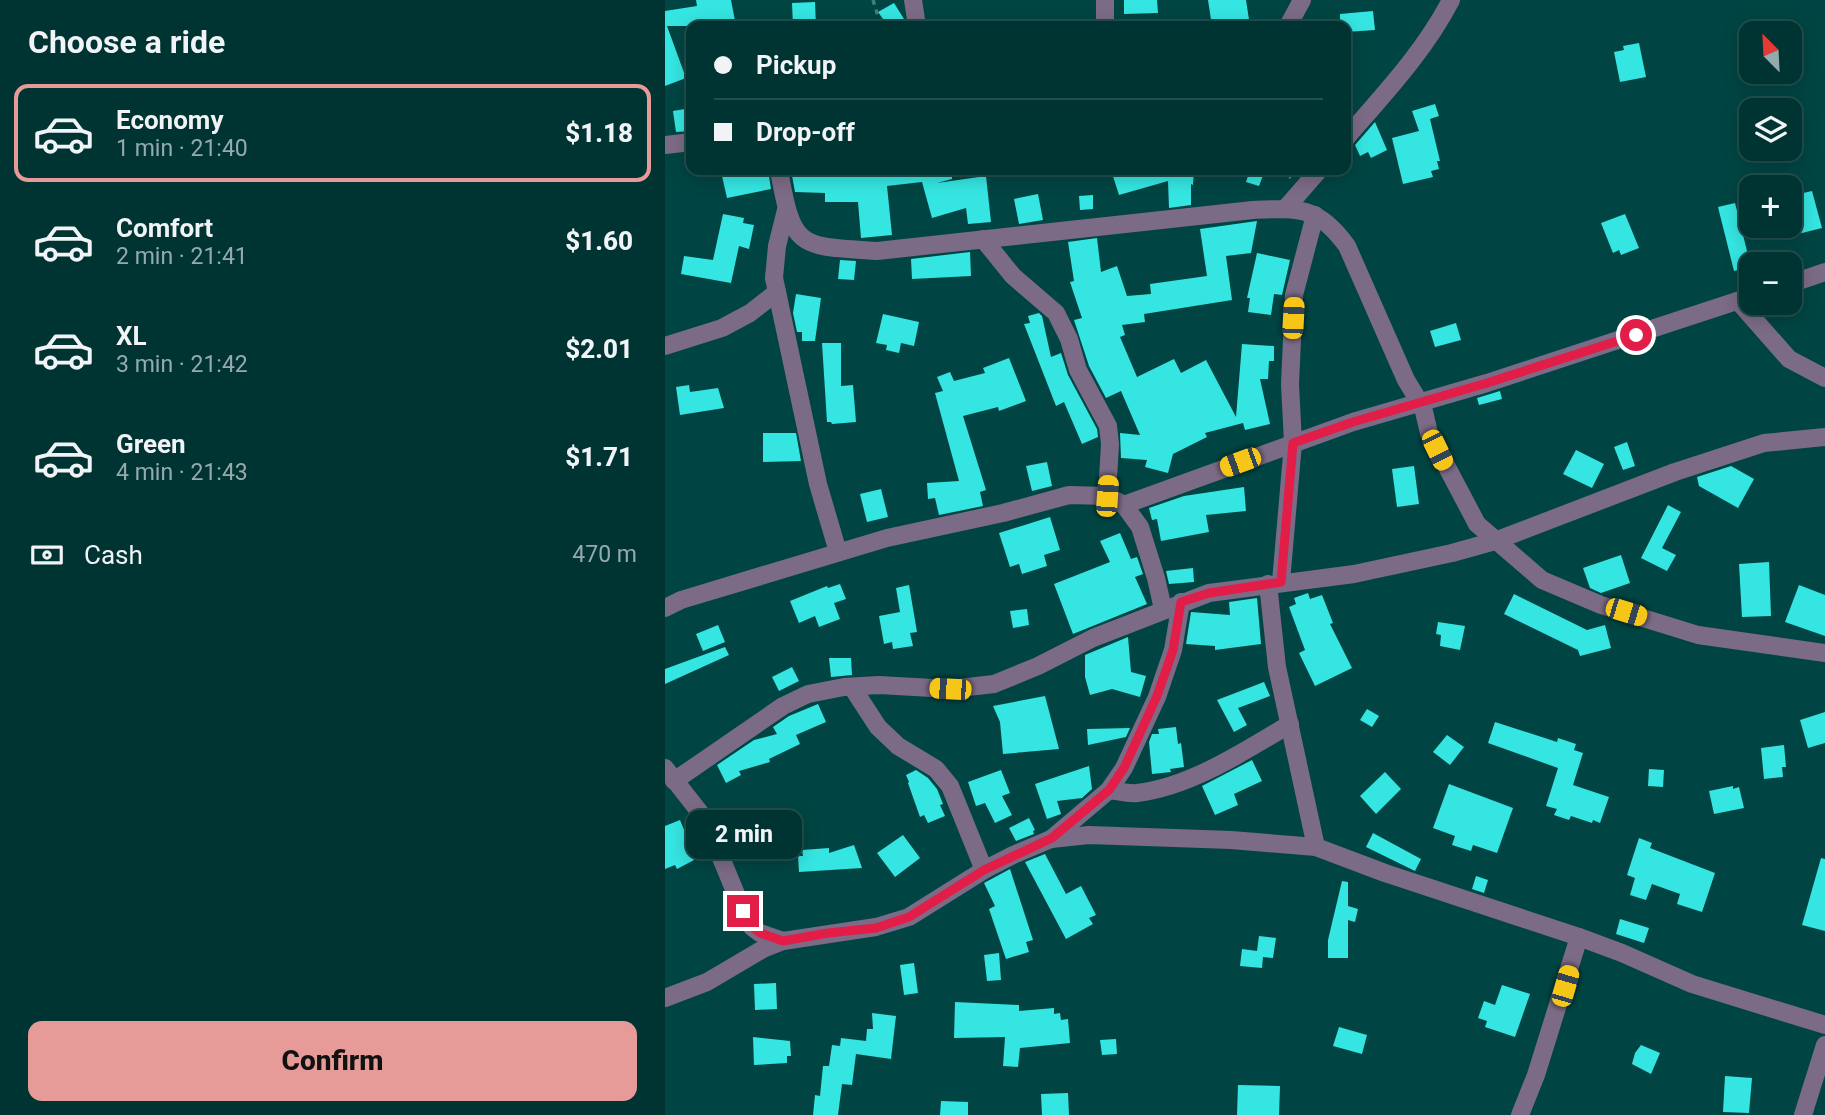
<!DOCTYPE html>
<meta charset="utf-8">
<style>
:root{--surface:#003432;--page:#0a3c3a;--text:#f1f3f6;--muted:#95aaac;--line:#224f4d;--accent:#e69b98}
body{margin:0;font-family:Roboto,sans-serif;background:var(--page);color:var(--text);height:100vh;display:flex;flex-direction:column;font-size:26px;white-space:nowrap}
*{box-sizing:border-box;margin:0}
p{font-size:23px;color:var(--muted)}
.icon{flex:none;width:38px;height:38px;fill:none;stroke:currentColor;stroke-width:2;stroke-linecap:round;stroke-linejoin:round}
.map{position:relative;flex:1;overflow:hidden}
.drawer{display:flex;flex-direction:column;background:var(--surface);width:665px}
.drawer>*{flex:none}
.guide{position:absolute;left:21px;top:21px;width:665px;height:154px;border-radius:14px;box-shadow:0 4px 18px #0003,0 0 0 2px var(--line);display:grid;align-content:center;height:154px;padding:0 28px;background:var(--surface)}
.needle{width:46px;rotate:336deg}
.tools{position:absolute;left:1074px;top:21px;display:grid;gap:14px}
.tools a{display:grid;place-items:center;width:63px;height:63px;border-radius:14px;background:var(--surface);box-shadow:0 4px 18px #0003,0 0 0 2px var(--line);font-size:35px}
.end{position:absolute;width:32px;height:32px;margin:-16px;border:9px solid #e11d48;background:#fff;box-shadow:0 0 0 4px #fff}
.from{border-radius:50%}
.bubble{position:absolute;height:49px;border-radius:14px;background:var(--surface);box-shadow:0 4px 18px #0003,0 0 0 2px var(--line);font-size:23px;font-weight:800;line-height:49px;text-align:center}
.car{position:absolute;width:21px;height:42px;margin:-21px -10px;border-radius:9px;box-shadow:0 0 5px 2px #0007;background:linear-gradient(#f5c518 24%,#345 0 40%,#f5c518 0 76%,#345 0 86%,#f5c518 0)}
.guide b{display:flex;align-items:center;gap:24px;height:66px;font-size:26px}
.guide b+b{border-top:2px solid var(--line)}
.guide i{width:18px;height:18px;background:var(--text)}
ul{padding:0;list-style:none}
li{display:flex;align-items:center;gap:21px;height:98px;margin:0 14px 10px;padding:0 14px;border:4px solid transparent;border-radius:14px}
li div{flex:1}
li b{display:block;font-size:26px}
li em{font-style:normal;font-weight:800}
li.active{border-color:var(--accent)}
li>.icon{width:63px;height:63px;stroke-width:1.5}
h2{padding:0 28px;font-size:32px;line-height:84px}
.pay{display:flex;align-items:center;gap:18px;height:77px;padding:0 28px;font-size:26px}
.pay p{margin-inline-start:auto}
.action{display:flex;gap:14px;margin-top:auto;padding:14px 28px}
.action a{flex:1;height:80px;border-radius:14px;background:var(--accent);color:#111;font-size:28px;font-weight:800;line-height:80px;text-align:center}
main{display:flex;flex:1;min-height:0}
.map>svg:first-child{display:block}
.building{fill:#35e5e1}
.lines{fill:none;stroke-linecap:round;stroke-linejoin:round}
.path{stroke:#407f7c;stroke-width:3.5;stroke-dasharray:5 5;stroke-linecap:butt}
.minor{stroke:#7c6b86;stroke-width:18}
.route{stroke:#e11d48;stroke-width:9}
</style>
<main>
<section class="drawer">
<h2>Choose a ride</h2>
<ul>
<li class="active"><svg class="icon" aria-label="car" viewBox="0 0 24 24"><path d="M5 17H2v-5l4-1 3-4h7l3 4 3 1v5h-3M9 17h6M6 11h13"/><circle cx="7" cy="17" r="2"/><circle cx="17" cy="17" r="2"/></svg><div><b>Economy</b><p>1 min · 21:40</p></div><em>$1.18</em></li>
<li><svg class="icon" aria-label="car" viewBox="0 0 24 24"><path d="M5 17H2v-5l4-1 3-4h7l3 4 3 1v5h-3M9 17h6M6 11h13"/><circle cx="7" cy="17" r="2"/><circle cx="17" cy="17" r="2"/></svg><div><b>Comfort</b><p>2 min · 21:41</p></div><em>$1.60</em></li>
<li><svg class="icon" aria-label="car" viewBox="0 0 24 24"><path d="M5 17H2v-5l4-1 3-4h7l3 4 3 1v5h-3M9 17h6M6 11h13"/><circle cx="7" cy="17" r="2"/><circle cx="17" cy="17" r="2"/></svg><div><b>XL</b><p>3 min · 21:42</p></div><em>$2.01</em></li>
<li><svg class="icon" aria-label="car" viewBox="0 0 24 24"><path d="M5 17H2v-5l4-1 3-4h7l3 4 3 1v5h-3M9 17h6M6 11h13"/><circle cx="7" cy="17" r="2"/><circle cx="17" cy="17" r="2"/></svg><div><b>Green</b><p>4 min · 21:43</p></div><em>$1.71</em></li>
</ul>
<div class="pay"><svg class="icon" aria-label="cash" viewBox="0 0 24 24"><path d="M3 7h18v10H3z"/><circle cx="12" cy="12" r="2"/></svg>Cash<p>470 m</p></div>
<div class="action"><a>Confirm</a></div>
</section>
<div class="map">
<svg width="1160" height="1115" viewBox="0 0 1160 1115">
<rect width="100%" height="100%" fill="#004543"/>
<g class="building">
<polygon points="31,0 66,0 71,26 2,26 21,78 0,86 0,11 32,6"/>
<polygon points="459,0 492,0 493,13 459,14"/>
<polygon points="543,0 581,0 585,26 547,26"/>
<polygon points="150,2 151,26 128,26 127,3"/>
<polygon points="229,3 239,19 228,26 223,26 213,12"/>
<polygon points="708,11 710,30 681,32 681,26 675,26 675,14"/>
<polygon points="974,43 981,77 955,82 949,52 959,50 958,46"/>
<polygon points="770,104 774,116 765,119 775,161 772,161 774,169 766,171 768,177 738,184 727,138 754,131 747,111"/>
<polygon points="26,108 26,131 11,132 8,111"/>
<polygon points="710,122 722,150 706,158 703,152 695,156 690,145"/>
<polygon points="87,170 103,170 106,189 62,198 57,176"/>
<polygon points="126,170 144,170 143,177 191,176 191,170 287,170 287,179 272,183 321,176 326,222 303,224 301,208 267,218 257,182 222,186 227,235 196,238 193,202 160,202 160,193 130,192"/>
<polygon points="446,170 529,170 528,185 526,184 526,205 504,208 503,181 454,195"/>
<polygon points="585,170 600,170 594,186 581,182"/>
<polygon points="1147,191 1157,228 1125,236 1125,196"/>
<polygon points="373,194 378,220 354,224 349,199"/>
<polygon points="428,195 428,209 415,210 414,196"/>
<polygon points="1070,203 1086,267 1069,271 1053,207"/>
<polygon points="58,214 79,218 78,223 89,225 84,249 74,246 66,283 16,274 19,256 48,260"/>
<polygon points="960,214 974,248 956,255 954,250 948,253 936,223"/>
<polygon points="592,221 586,253 561,256 567,300 479,314 480,322 457,325 460,335 455,337 472,377 509,359 516,373 541,360 571,417 577,344 609,346 609,361 604,361 603,379 595,379 605,424 580,430 578,423 540,433 542,437 508,454 503,473 480,467 482,460 456,458 455,433 475,435 456,391 441,398 424,366 409,320 417,318 405,282 409,281 403,242 432,238 436,272 452,266 462,296 486,294 485,284 542,276 535,229"/>
<polygon points="305,252 306,276 247,279 246,259"/>
<polygon points="592,253 625,260 617,295 609,294 606,315 583,312 585,298 582,298"/>
<polygon points="175,260 191,261 189,280 173,279"/>
<polygon points="131,294 156,298 150,341 137,341 137,332 132,332 128,313"/>
<polygon points="374,313 377,316 386,357 396,353 403,375 432,429 433,437 417,444 399,402 391,406 359,324 365,323 363,316"/>
<polygon points="218,314 254,322 249,346 236,343 234,353 221,350 222,345 211,343"/>
<polygon points="791,323 796,340 770,347 765,331"/>
<polygon points="157,343 176,343 176,386 188,385 191,422 167,424 166,422 162,422"/>
<polygon points="344,358 361,401 334,411 333,407 298,416 321,490 315,492 318,506 274,515 270,498 263,499 262,483 294,481 270,393 278,391 272,377 285,372 289,381 320,373 318,368"/>
<polygon points="24,385 25,392 53,388 59,408 15,415 11,387"/>
<polygon points="835,391 837,399 814,405 812,398"/>
<polygon points="98,433 131,433 136,461 98,462"/>
<polygon points="962,442 970,466 958,470 949,447"/>
<polygon points="911,450 939,464 927,488 898,474"/>
<polygon points="382,462 387,486 367,491 361,466"/>
<polygon points="749,466 754,504 732,507 727,469"/>
<polygon points="1066,466 1089,479 1073,508 1034,486 1032,477"/>
<polygon points="579,487 581,511 541,515 544,532 496,541 492,519 487,520 484,508 519,496"/>
<polygon points="216,489 223,517 202,522 195,494"/>
<polygon points="1003,505 1016,512 997,548 1011,555 1002,571 976,558"/>
<polygon points="385,517 395,550 379,555 382,566 357,574 354,564 345,567 334,533"/>
<polygon points="455,533 466,559 472,557 478,574 470,577 482,604 408,634 389,584 445,562 435,541"/>
<polygon points="956,555 965,583 936,593 925,588 918,568"/>
<polygon points="1104,562 1106,616 1077,617 1074,564"/>
<polygon points="528,568 529,582 504,584 501,571"/>
<polygon points="175,584 181,599 169,603 175,619 154,627 150,616 134,623 125,601 162,586 163,588"/>
<polygon points="244,585 252,632 245,633 248,646 228,649 227,642 219,644 214,616 235,612 231,588"/>
<polygon points="1134,585 1160,595 1160,636 1120,622"/>
<polygon points="643,593 645,599 657,595 668,623 665,624 687,668 650,686 634,653 640,650 624,607 631,604 629,598"/>
<polygon points="849,594 922,630 940,625 946,648 915,656 913,650 839,614"/>
<polygon points="592,598 596,644 550,650 550,646 521,644 526,612 565,615 564,602"/>
<polygon points="362,609 364,625 348,628 345,611"/>
<polygon points="773,622 800,626 795,650 775,646 776,635 771,634"/>
<polygon points="53,625 60,642 38,651 31,634"/>
<polygon points="463,637 466,672 481,676 475,697 447,689 425,695 420,677 420,655"/>
<polygon points="60,647 64,655 0,684 0,669"/>
<polygon points="164,658 186,658 187,675 166,677"/>
<polygon points="127,667 134,681 114,691 107,677"/>
<polygon points="599,682 605,696 573,708 582,725 569,732 552,700"/>
<polygon points="380,696 394,749 338,754 335,722 328,706"/>
<polygon points="153,704 161,722 131,735 135,744 104,759 105,762 74,771 76,775 61,783 52,765 89,740 112,734 108,727 124,716"/>
<polygon points="702,709 714,716 707,727 695,720"/>
<polygon points="1160,712 1160,743 1143,748 1135,720"/>
<polygon points="830,722 892,742 893,738 911,744 909,750 918,753 908,785 944,797 935,823 928,820 927,823 906,816 904,820 889,815 892,809 881,806 893,768 823,743"/>
<polygon points="511,727 513,744 516,743 519,767 505,769 506,772 487,774 484,742 487,734 494,734 493,729"/>
<polygon points="465,728 461,737 423,745 422,729"/>
<polygon points="782,735 799,747 785,765 768,752"/>
<polygon points="1119,745 1121,767 1117,767 1118,777 1099,779 1096,748"/>
<polygon points="587,760 597,781 569,794 573,805 550,815 537,786"/>
<polygon points="424,766 427,789 417,798 392,801 396,814 382,819 370,784"/>
<polygon points="984,769 999,770 998,787 983,786"/>
<polygon points="251,770 263,778 272,789 278,804 275,805 280,816 263,823 259,815 255,817 243,783 244,782 241,775"/>
<polygon points="336,770 345,793 337,796 347,815 330,823 320,803 311,806 303,782"/>
<polygon points="720,772 736,789 711,814 695,796"/>
<polygon points="784,784 848,808 832,853 808,845 806,851 787,845 790,836 768,828"/>
<polygon points="1068,786 1068,789 1074,787 1079,808 1049,814 1044,791"/>
<polygon points="364,818 370,830 368,831 369,834 351,841 344,828"/>
<polygon points="15,820 31,859 12,869 10,865 0,869 0,826"/>
<polygon points="708,833 756,859 750,871 701,847"/>
<polygon points="238,835 255,858 230,877 212,853"/>
<polygon points="974,838 987,843 985,848 1050,873 1037,912 1012,904 1015,894 987,884 981,900 965,895 970,878 962,875"/>
<polygon points="189,845 197,868 134,872 133,856 138,856 137,850 164,848 164,853"/>
<polygon points="380,854 401,894 416,886 431,915 424,918 428,924 401,939 360,862"/>
<polygon points="1156,858 1160,859 1160,931 1137,925"/>
<polygon points="345,869 368,940 361,942 364,952 341,959 324,909 330,906 319,883"/>
<polygon points="811,876 823,880 819,893 807,889"/>
<polygon points="677,881 683,882 683,906 693,909 690,922 683,920 683,958 663,958 663,940"/>
<polygon points="955,919 984,928 979,943 951,934"/>
<polygon points="594,936 611,938 608,958 598,957 597,968 575,966 577,949 592,951"/>
<polygon points="334,953 336,980 322,981 319,955"/>
<polygon points="249,963 253,993 239,995 235,965"/>
<polygon points="111,983 112,1009 90,1010 89,984"/>
<polygon points="837,985 865,994 850,1037 820,1027 822,1021 813,1018 819,1001 830,1005"/>
<polygon points="290,1002 354,1005 354,1011 389,1008 389,1014 395,1013 396,1020 403,1019 405,1043 355,1048 353,1067 338,1066 340,1037 289,1038"/>
<polygon points="207,1013 231,1016 226,1059 191,1054 187,1085 177,1084 173,1115 148,1115 150,1095 155,1096 158,1066 164,1066 167,1045 175,1046 176,1038 201,1041 202,1029 208,1029"/>
<polygon points="674,1027 702,1035 697,1054 668,1046"/>
<polygon points="88,1037 125,1041 126,1056 122,1056 122,1063 89,1065"/>
<polygon points="451,1039 452,1054 437,1055 435,1040"/>
<polygon points="976,1045 995,1053 986,1074 967,1064 970,1053"/>
<polygon points="1060,1076 1087,1078 1084,1113 1058,1112"/>
<polygon points="573,1085 615,1086 614,1115 572,1115"/>
<polygon points="403,1093 404,1115 377,1115 376,1094"/>
<polygon points="276,1101 303,1102 303,1115 275,1115"/>
</g>
<g class="lines">
<g class="path">
<polyline points="208,0 216,26"/>
<polyline points="617,170 626,178"/>
</g>
<g class="minor">
<polyline points="248,0 252,26"/>
<polyline points="440,26 440,0"/>
<polyline points="623,26 637,0"/>
<path d="M681,138C719,94 759,52 786,0"/>
<polyline points="0,145 26,142"/>
<path d="M114,170C128,250 134,246 212,251L588,210C634,208 653,206 682,246L741,380L755,403"/>
<polyline points="620,209 654,170"/>
<polyline points="121,210 112,246 109,278 153,484 173,552"/>
<polyline points="318,239 348,276 391,313 404,339 413,370 443,426 445,444 442,496"/>
<polyline points="1125,284 1160,272"/>
<polyline points="1073,301 1124,359 1160,378"/>
<polyline points="0,346 57,328 85,313 112,292"/>
<polyline points="757,403 764,433 812,524 877,580 936,605 1033,635 1160,653"/>
<polyline points="459,505 688,422 822,383 1087,296"/>
<polyline points="616,582 628,443 625,384 629,295 650,215"/>
<polyline points="603,584 612,667 651,847"/>
<polyline points="0,608 16,600 222,538 338,513 404,495 442,496 459,505 475,527 491,578 498,609"/>
<polyline points="187,687 213,727 233,746 271,769 285,786 319,870"/>
<polyline points="0,768 40,819 78,911 87,927 95,933 118,941"/>
<polyline points="9,781 118,706 143,694 179,687 214,685 285,689 329,684 373,666 428,638 544,593 689,574 787,553 830,541 1010,472 1099,443 1160,437"/>
<path d="M444,790C453,791 463,794 472,793C525,787 580,751 625,724"/>
<polyline points="386,839 444,790 459,768 492,697 508,650 516,602"/>
<polyline points="0,998 42,982 98,949 118,941 211,927 244,917 319,870 348,855 386,839 424,835 566,840 651,847 720,873 914,937 957,953 1027,984 1160,1025"/>
<polyline points="855,1115 871,1075 914,937"/>
<polyline points="1138,1115 1160,1045"/>
</g>
</g>
<g class="lines">
<polyline class="route" points="78,911 87,927 95,933 118,941 163,933 211,928 244,917 319,870 387,838 444,790 459,768 492,696 508,650 516,602 544,593 616,582 628,443 688,422 822,383 971,335"/>
</g>
</svg>
<div class="tools">
<a><svg class="needle" viewBox="-14 -14 28 28"><path d="M0-13l5 13h-10z" fill="#e53935"/><path d="M0 13l5-13h-10z" fill="#95aaac"/></svg></a>
<a><svg class="icon" aria-label="layers" viewBox="0 0 24 24"><path d="M12 4l9 5-9 5-9-5zM3 14l9 5 9-5"/></svg></a>
<a>+</a>
<a>−</a>
</div>
<i class="end from" style="left:971px;top:335px"></i>
<i class="end" style="left:78px;top:911px"></i>
<div class="bubble" style="left:21px;top:810px;width:116px">2 min</div>
<i class="car" style="left:628px;top:318px;rotate:3deg"></i>
<i class="car" style="left:772px;top:450px;rotate:154deg"></i>
<i class="car" style="left:575px;top:462px;rotate:250deg"></i>
<i class="car" style="left:442px;top:496px;rotate:4deg"></i>
<i class="car" style="left:961px;top:612px;rotate:107deg"></i>
<i class="car" style="left:285px;top:689px;rotate:273deg"></i>
<i class="car" style="left:900px;top:986px;rotate:16deg"></i>
<div class="guide">
<b><i class="from"></i>Pickup</b>
<b><i></i>Drop-off</b>
</div>
</div>
</main>
